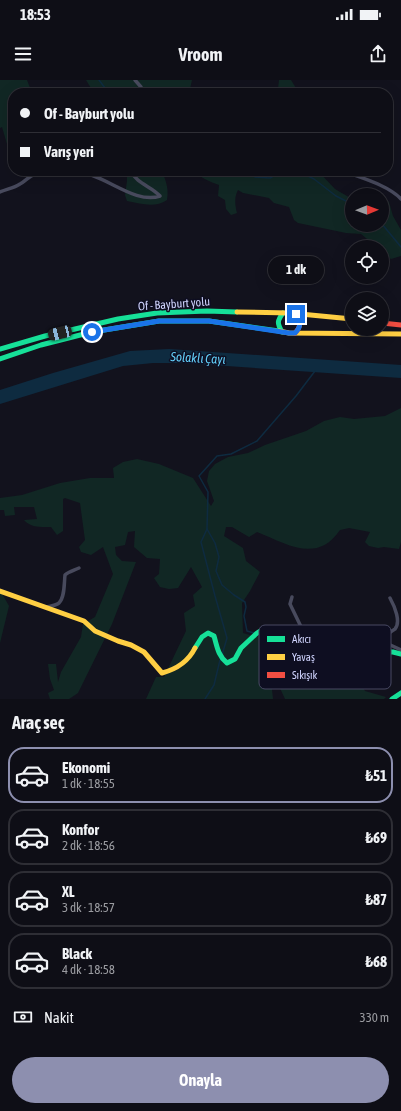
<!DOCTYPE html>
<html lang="tr">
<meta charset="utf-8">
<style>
:root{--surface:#0e0e16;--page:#1c1c23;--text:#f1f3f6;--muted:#9b9ca1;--line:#2e2e35;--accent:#8d8faf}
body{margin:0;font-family:"Asap Condensed",sans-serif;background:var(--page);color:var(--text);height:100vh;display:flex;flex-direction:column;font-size:15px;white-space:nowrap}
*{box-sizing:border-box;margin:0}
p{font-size:13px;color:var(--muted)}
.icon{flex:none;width:22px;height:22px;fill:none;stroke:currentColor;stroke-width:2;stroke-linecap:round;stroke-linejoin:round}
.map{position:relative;height:619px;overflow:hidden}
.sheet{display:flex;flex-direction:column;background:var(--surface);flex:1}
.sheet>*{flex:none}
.guide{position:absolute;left:8px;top:8px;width:385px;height:88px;border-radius:16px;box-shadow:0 4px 16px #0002,0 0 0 1px var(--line);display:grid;align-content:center;height:88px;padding:0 12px;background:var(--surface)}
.needle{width:26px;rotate:89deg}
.fabs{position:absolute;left:345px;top:108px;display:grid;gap:8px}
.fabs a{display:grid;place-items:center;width:44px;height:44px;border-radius:50%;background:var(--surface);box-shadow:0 4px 16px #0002,0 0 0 1px var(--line);font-size:20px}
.end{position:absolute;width:18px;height:18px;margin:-9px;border:5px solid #1a73e8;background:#fff;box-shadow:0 0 0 2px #fff}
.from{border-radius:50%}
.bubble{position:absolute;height:28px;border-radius:14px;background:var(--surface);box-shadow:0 4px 16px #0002,0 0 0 1px var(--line);font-size:13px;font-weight:700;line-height:28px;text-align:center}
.car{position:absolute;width:12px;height:24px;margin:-12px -6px;border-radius:5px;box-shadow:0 0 3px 1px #0007;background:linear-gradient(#222 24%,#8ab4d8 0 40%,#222 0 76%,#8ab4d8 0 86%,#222 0)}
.guide b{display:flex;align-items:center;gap:14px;height:38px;font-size:15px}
.guide b+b{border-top:1px solid var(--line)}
.guide i{width:10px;height:10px;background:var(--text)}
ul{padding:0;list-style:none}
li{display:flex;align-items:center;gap:12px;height:56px;margin:0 8px 6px;padding:0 4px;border:2px solid var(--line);border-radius:16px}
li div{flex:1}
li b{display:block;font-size:15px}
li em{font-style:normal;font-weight:700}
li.on{border-color:var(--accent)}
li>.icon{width:36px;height:36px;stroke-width:1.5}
h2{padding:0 12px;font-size:18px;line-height:48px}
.pay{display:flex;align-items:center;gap:10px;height:44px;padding:0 12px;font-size:15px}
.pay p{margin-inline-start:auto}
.button{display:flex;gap:8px;margin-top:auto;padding:8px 12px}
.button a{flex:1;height:46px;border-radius:24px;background:var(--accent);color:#fff;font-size:16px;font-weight:700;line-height:46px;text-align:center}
.status{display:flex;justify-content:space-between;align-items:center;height:28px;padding:0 20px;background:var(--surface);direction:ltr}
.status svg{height:11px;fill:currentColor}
header{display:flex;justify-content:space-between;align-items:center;height:52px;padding:0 12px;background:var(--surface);font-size:18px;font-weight:700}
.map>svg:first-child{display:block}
.green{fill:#112724}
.water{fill:#0e2b40}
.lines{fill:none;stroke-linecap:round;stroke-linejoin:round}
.stream{stroke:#0e2b40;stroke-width:1.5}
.street{stroke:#484a5d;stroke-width:3.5}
.fast{stroke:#16e098;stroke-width:5}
.slow{stroke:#ffcf43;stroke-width:5}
.jam{stroke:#f24e42;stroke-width:5}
.route{stroke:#1a73e8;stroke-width:5}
.labels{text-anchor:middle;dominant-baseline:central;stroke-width:3;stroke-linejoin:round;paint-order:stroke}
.street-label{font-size:12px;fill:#cfd3fd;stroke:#0e0e21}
.water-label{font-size:13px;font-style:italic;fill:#62cff9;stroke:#0e0e21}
.key{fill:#0e0e21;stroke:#484963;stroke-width:1}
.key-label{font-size:11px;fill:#cfd3fd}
</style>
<div class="status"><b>18:53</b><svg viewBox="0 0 49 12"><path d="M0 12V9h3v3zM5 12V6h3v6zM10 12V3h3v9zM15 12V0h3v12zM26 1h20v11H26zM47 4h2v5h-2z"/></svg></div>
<header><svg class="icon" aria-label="menu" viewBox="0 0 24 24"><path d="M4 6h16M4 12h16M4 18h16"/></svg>Vroom<svg class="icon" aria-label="share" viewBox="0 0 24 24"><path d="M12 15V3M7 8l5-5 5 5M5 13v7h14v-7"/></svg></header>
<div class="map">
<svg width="401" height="619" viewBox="0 0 401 619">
<rect width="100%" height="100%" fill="#12121d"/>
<g class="green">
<polygon points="0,0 27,0 32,13 13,13 13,79 9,71 2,47 0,48"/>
<polygon points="86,0 192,0 189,13 94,13"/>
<polygon points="279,0 291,0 299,13 280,13 278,9"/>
<path d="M127,91H162C166,101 169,109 167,120C155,128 142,124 127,121L125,115L127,101Z"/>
<path d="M194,91H318L335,109L352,119V145H382V117L389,122L393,136L401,150V176L391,179L382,171V167H377L361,154L346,153L298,143L294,140L289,127L274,123L269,118L243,113L238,110C234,117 235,125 237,133L231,135L226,129L225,120L218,116L219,105C210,102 201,98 194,91Z"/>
<path d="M401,328V462L399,469L384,467L378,468L369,466L365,462L370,452L349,448L340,450C317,484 287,464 257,452L249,457L232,447H226L224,456L243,468L246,481L260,492L250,511L242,523L243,553L257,557L270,553L298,579L307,590L318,594L324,603L344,607L351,601L361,604L365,611L386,617L384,619H285L279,606L275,602L272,610L273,619H146L156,597H164L186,551L184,533L195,526L193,515L202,507L191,487L178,508L169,509L160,507L154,498L159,494L160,479L147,478L134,467L135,451L128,452L125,465L115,467L116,475L122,481L136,482L112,544L78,613L69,619H50L48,613L54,610L50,599L48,584H56L58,602L61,592L81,557L83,544L95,537L113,494L103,467L91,475L81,472L79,467L85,460L80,423L65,418L63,419V451L57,455L51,447C41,447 31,448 24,440L37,439L34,427H14L15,435L5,436L4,430H0V418L22,415L60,403L90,398H114L113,388L123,382L137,379L159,384L193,398L211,426L214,421L207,401L209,391L215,384L228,377L248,373L265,365L306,351L324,341L340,337L354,339L385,336Z"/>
<polygon points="0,510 9,526 0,563"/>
</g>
<polygon class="water" points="169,269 401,285 401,298 183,283 153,283 123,286 0,324 0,310 53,293 130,271"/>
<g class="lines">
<g class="stream">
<polyline points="99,0 105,8 108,13"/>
<polyline points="248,91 255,97 270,98 283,91 294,92 306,95 314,99 336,116 352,124"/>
<polyline points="382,144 401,167"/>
<polyline points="207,449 201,462 215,516 227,558 222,575"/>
<polyline points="254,553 247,551 244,536 246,527 245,522 234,515 222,505 216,491 219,477 215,463 207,449 208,412 199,396 217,376 231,374 257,361 296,316 315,291"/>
<polyline points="257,554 270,559 279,565 304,594 320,604"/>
<polyline points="205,619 214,605 220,580"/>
</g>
<g class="street">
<polyline points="135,0 141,7 142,13"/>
<path d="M343,91C361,98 388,105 401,119"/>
<path d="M0,112C7,109 14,108 20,104C26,101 29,96 35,94C40,92 72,91 79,92C104,94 135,125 160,116C151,106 137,104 131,91"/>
<polyline points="292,517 290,524 305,555"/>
<path d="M390,518C395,527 401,542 395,549C390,552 386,555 383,560L386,563L401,570"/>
<path d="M46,527C51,526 55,526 59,523C65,517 64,503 65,495C68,492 75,490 79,488"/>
</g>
<g class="fast">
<path d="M282,252C277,243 277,241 283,233"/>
<polyline points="0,269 45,256 118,239 157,233 207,231 237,232"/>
<polyline points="0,279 41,265 92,252 159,241 209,241 279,251"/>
<path d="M195,568L202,557L208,553L214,556C217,566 218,576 227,583L235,579L241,568L257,553L265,548L289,554L319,555L332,552L341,553C344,564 355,592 370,586C376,584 382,577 387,572H393L401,574"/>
<polyline points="392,619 401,613"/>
</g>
<g class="slow">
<polyline points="237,232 290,233 352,239"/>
<polyline points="279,251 289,253 401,254"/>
<path d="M0,511L84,541L95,551L118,561L131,565L144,572L162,593C177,589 188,582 195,568"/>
</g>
<g class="jam">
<polyline points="382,243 401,245"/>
<path d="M295,253C302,246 300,242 296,234"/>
</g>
</g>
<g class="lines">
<path class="route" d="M92,252L159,241H209L289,253H295C302,246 300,242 296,234"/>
</g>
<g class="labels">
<g class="street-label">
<text transform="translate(174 224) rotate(-4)">Of - Bayburt yolu</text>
</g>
<g class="water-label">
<text transform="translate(198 278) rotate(3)">Solaklı Çayı</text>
</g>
</g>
<rect x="259" y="545" width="132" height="64" rx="6" class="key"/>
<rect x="267" y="556" width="18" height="6" fill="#16e098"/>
<rect x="267" y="574" width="18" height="6" fill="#ffcf43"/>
<rect x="267" y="592" width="18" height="6" fill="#f24e42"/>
<g class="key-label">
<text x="292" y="563">Akıcı</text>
<text x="292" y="581">Yavaş</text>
<text x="292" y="599">Sıkışık</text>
</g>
</svg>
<div class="fabs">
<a><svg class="needle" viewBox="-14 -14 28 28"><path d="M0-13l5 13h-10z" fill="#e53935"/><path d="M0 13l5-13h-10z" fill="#9b9ca1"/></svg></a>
<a><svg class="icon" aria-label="locate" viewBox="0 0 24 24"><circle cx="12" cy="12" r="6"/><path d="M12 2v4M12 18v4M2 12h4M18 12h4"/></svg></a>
<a><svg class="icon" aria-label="layers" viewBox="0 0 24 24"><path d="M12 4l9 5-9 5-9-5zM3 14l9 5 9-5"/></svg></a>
</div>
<i class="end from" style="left:92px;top:252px"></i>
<i class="end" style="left:296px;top:234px"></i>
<div class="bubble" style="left:268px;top:176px;width:56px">1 dk</div>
<i class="car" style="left:60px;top:253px;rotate:257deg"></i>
<div class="guide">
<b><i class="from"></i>Of - Bayburt yolu</b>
<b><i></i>Varış yeri</b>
</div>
</div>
<section class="sheet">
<h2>Araç seç</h2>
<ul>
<li class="on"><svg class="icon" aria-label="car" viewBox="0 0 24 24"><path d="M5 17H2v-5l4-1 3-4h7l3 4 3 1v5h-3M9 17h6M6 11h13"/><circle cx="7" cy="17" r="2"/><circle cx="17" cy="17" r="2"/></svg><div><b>Ekonomi</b><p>1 dk · 18:55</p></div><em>₺51</em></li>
<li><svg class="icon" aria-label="car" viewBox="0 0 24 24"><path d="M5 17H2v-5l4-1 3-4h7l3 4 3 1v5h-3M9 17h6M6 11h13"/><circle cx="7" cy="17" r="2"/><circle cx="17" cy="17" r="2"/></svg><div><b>Konfor</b><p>2 dk · 18:56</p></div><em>₺69</em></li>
<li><svg class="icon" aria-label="car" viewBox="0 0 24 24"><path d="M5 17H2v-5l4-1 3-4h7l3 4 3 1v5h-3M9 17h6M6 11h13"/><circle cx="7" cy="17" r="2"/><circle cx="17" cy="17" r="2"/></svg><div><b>XL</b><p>3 dk · 18:57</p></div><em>₺87</em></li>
<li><svg class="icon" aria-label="car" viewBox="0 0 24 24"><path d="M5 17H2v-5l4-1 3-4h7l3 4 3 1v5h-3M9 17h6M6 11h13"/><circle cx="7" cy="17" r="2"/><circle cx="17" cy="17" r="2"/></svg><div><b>Black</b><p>4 dk · 18:58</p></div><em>₺68</em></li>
</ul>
<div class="pay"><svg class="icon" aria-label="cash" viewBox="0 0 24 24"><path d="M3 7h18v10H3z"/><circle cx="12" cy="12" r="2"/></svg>Nakit<p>330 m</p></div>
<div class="button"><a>Onayla</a></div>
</section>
